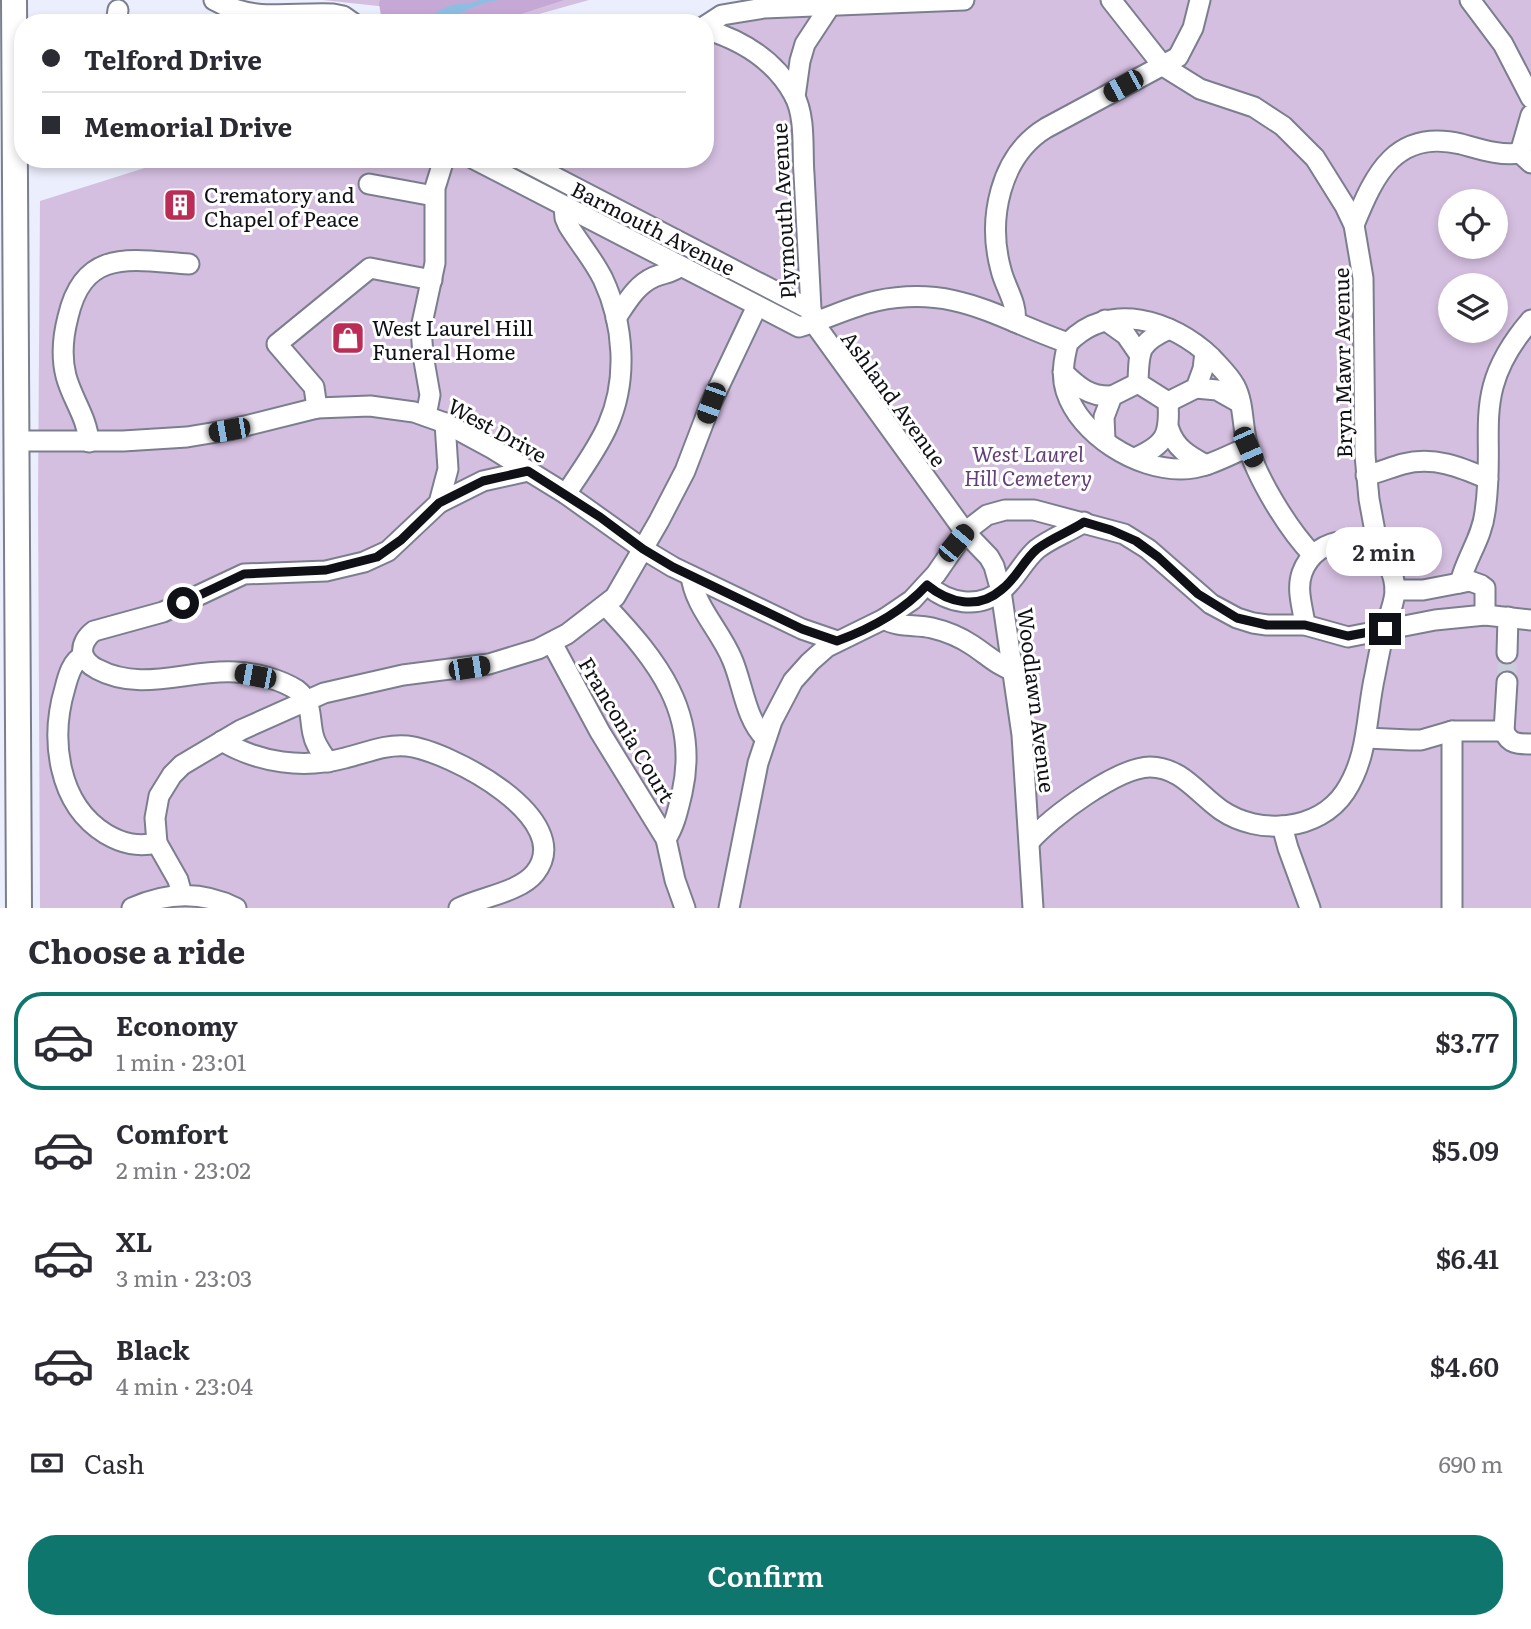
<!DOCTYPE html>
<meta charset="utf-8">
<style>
:root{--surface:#fff;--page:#f2f2f3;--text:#2b2b33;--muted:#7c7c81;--line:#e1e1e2;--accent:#0f766e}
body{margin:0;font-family:Literata,serif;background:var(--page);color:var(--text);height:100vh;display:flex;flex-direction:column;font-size:26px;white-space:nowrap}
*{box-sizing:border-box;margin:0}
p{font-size:23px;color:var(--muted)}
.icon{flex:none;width:38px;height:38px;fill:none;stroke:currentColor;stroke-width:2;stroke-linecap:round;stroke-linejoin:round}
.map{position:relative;height:908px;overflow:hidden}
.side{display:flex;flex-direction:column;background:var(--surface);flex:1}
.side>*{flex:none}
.banner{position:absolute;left:14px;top:14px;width:700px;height:154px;border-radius:28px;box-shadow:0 4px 10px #0003;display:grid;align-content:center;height:154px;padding:0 28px;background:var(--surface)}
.fabs{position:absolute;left:1438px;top:189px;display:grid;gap:14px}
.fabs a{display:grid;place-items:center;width:70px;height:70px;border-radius:50%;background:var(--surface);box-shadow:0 4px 10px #0003;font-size:35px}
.end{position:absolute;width:32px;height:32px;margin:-16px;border:9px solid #101117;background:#fff;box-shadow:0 0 0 4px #fff}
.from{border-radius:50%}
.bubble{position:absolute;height:49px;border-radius:24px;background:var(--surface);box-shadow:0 4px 10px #0003;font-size:23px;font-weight:600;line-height:49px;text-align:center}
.car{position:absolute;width:21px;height:42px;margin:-21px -10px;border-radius:9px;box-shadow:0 0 5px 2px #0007;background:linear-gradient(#222 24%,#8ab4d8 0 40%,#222 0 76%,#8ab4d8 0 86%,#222 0)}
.banner b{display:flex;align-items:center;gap:24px;height:66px;font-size:26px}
.banner b+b{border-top:2px solid var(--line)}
.banner i{width:18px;height:18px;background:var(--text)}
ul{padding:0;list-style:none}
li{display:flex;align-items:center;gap:21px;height:98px;margin:0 14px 10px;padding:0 14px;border:4px solid transparent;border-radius:28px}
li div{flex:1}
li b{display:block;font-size:26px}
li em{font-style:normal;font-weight:600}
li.active{border-color:var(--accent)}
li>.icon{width:63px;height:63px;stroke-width:1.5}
h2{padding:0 28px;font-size:32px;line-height:84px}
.pay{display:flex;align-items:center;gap:18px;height:77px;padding:0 28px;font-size:26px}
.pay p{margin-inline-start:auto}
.primary-button{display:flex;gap:14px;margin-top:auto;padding:14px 28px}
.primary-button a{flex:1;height:80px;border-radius:28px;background:var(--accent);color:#fff;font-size:28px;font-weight:600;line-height:80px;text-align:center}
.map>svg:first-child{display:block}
.green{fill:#d5bfe1;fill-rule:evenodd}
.forest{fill:#c5a8d5}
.water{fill:#8dbee1}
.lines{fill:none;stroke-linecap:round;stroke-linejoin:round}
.minor-tunnel{stroke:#cacdda;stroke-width:19;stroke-dasharray:19 10;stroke-linecap:butt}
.minor-casing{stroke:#7b7e8e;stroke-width:23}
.major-casing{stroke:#7b7e8e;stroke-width:28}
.minor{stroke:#fff;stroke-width:19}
.major{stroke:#fff;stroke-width:24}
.route{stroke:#101117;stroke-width:9}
.labels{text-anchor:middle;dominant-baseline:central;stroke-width:6;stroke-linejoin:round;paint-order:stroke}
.poi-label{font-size:21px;fill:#101117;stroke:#fff;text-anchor:start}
.street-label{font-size:21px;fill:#101117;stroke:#fff}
.park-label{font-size:21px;font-style:italic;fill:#643e77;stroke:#fff}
</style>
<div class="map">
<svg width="1531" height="908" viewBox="0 0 1531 908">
<rect width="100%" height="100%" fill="#ebeefc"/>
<g class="green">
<polygon points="323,0 589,0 514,21"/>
<path d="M790,0H1531V908H40L38,499L40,201L173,159H705V23H635L730,13ZM1451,201H1496V247H1451ZM1451,285H1496V331H1451Z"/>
</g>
<polygon class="forest" points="380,0 564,0 493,23 382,23 379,3"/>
<path class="water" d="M480,0H498C484,2 468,9 455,16C442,22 420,23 405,23L410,19C422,25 435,12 446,7C457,2 470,5 480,0Z"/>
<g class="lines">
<polyline class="minor-tunnel" points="1507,682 1507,653"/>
<defs>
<g id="minor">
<path d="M214,0C254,23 290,12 333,14L343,16L353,23"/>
<polyline points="1111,0 1163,66 1200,89 1254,107 1283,126 1315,158 1345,206 1354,225 1363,278 1365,455 1369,499 1376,537 1374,549"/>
<polyline points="1470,0 1503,44 1531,98"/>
<polyline points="116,23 118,10"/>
<polyline points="705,26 722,15 764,8 964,0"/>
<path d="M705,29C741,40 775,60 794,95C806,117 802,150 804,174C806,219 809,264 811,309L814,323L965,532L989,557L994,566L1001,591L1022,735L1033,908"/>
<polyline points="795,97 800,61 805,44 830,6"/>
<polyline points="1531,115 1520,153 1531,163"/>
<path d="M474,159L799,327C825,320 849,307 876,301C956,284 998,319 1068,343"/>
<polyline points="520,159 811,310"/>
<polyline points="369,184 434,196"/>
<path d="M564,206L565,218L568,225C579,243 593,259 603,279C624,324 628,380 608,425C597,450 580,472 566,494"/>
<path d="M1354,225C1375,173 1396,129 1461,144C1480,149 1500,156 1520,153"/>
<path d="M616,318C627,302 636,285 654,277C663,273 673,273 680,266"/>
<polyline points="1105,320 1126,335 1139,354"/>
<path d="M1015,322C1018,304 1005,287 1001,270C987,219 1000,156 1046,128L1178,57L1193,28L1200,0"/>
<path d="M1169,329C1138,343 1139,351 1138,383L1168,402L1196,388L1203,369L1205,352"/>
<path d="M1063,372C1078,387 1090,397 1112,396"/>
<polyline points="1196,388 1217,390 1240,403"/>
<polyline points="317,408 314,387 277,344 370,268 432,280"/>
<polyline points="426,416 430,395 423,355 421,328 435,263 435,188 444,159"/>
<path d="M1169,429C1175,448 1189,456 1206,465"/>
<polyline points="1105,440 1104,417 1112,396 1138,383"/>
<polyline points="15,441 123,441 187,437 229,430 317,408 370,406 414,412 445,423 493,449 566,494 643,549 673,567 802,629 837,641"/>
<path d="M89,442C87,417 72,399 66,376C61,356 63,336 68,317C84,247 132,260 189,264"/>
<path d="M1248,447C1227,456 1205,469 1182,469C1137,470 1080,435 1066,391C1061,375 1064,359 1068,343C1109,300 1172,320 1211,357C1219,366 1229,375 1235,386C1244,403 1242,425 1247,443C1256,477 1288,529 1312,554"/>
<path d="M1135,458C1166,444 1170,435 1168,402"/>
<path d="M1366,475C1379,473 1391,467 1403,464C1434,456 1460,467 1488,479"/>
<polyline points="439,503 483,481 528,471"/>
<path d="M691,576C695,607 720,630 732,659C743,684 745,718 765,738"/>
<path d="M1460,583C1466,558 1482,538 1485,512C1497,431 1468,393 1531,320"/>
<path d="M927,585C948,603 978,610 1002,590C1016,579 1023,561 1037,549C1051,538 1069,532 1084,522"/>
<polyline points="1395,590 1423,590 1470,581 1481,585 1485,588 1485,615"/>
<path d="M606,606C657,660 700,713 682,793C678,809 675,825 666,839"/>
<path d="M884,619C899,628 915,624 932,628C945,631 960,637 972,645C986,654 998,666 1014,671"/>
<polyline points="552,643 600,732 666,839 675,880 685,908"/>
<polyline points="1507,653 1508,617"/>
<path d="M83,656C72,661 68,676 65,688C50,738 57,804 106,834C123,844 138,847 157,843"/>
<polyline points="1504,731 1507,682"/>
<path d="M1366,738L1410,740H1421L1452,731H1504C1509,744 1518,744 1531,744"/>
<path d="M222,741C259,763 304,769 345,758C366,753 385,744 407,746C450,751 578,819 535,873C520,892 481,897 459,908"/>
<path d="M328,762C322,753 315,745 313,734C309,717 313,702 297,690C280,679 255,673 235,672C188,669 142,693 97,669C91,666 85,661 83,654C81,645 87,636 94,631L163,612L244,574L326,571L364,562L388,551L439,503L448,469L445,423"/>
<polyline points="1282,826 1288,848 1310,908"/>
<path d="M1030,841C1051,817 1118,767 1150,767C1181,767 1198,794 1221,810C1259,836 1319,831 1345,792C1369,756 1366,714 1375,675C1378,659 1381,643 1385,628C1389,616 1394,604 1395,592C1395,583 1393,574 1389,567C1369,530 1316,534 1302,573C1296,590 1303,608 1305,625"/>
<polyline points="182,895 178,880 157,843 155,818 159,796 172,775 182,765 241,730 324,693 403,675 489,664 538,649 567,634 615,597 659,521 685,471 711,403 757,306"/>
<path d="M132,908C167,892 202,891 236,908"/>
<polyline points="729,908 758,763 772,721 793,681 810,662 827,647 884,619 912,600 936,574 965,532 987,515 1005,510 1034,510 1124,534 1148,549 1211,604 1237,618 1253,623 1267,625 1305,625 1348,637 1435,620 1485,615 1531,620"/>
<polyline points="1452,908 1452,731"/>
</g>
<polyline id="major" points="14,0 19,908"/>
</defs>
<use href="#minor" class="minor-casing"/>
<use href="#major" class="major-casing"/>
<use href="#minor" class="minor"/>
<use href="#major" class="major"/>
</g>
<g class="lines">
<path class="route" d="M183,603L244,574L326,570L377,557L401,540L439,503L483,481L528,471L600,517L643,549L673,567L802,629L837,641C870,629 903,611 927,585C949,603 978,610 1001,590C1016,579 1023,561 1037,549C1051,538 1069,532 1084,522L1111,530L1136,541L1158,557L1198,594L1237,618L1267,625H1305L1348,636L1385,629"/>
</g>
<defs>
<symbol id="building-square" viewBox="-11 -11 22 22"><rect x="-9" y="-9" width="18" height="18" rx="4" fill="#bb2c56" stroke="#fff"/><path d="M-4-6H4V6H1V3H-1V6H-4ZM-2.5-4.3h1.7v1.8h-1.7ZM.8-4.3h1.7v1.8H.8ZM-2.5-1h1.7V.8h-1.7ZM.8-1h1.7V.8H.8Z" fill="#fff"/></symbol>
<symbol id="shop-square" viewBox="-11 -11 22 22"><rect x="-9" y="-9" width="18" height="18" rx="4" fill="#bb2c56" stroke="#fff"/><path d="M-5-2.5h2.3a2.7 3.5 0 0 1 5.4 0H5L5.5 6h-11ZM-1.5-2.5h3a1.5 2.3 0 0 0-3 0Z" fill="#fff"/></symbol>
</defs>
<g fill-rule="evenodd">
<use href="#building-square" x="161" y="186" width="38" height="38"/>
<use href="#shop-square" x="329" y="319" width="38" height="38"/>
</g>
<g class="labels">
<g class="poi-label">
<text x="204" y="193">Crematory and<tspan x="204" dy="24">Chapel of Peace</tspan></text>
<text x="372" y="326">West Laurel Hill<tspan x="372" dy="24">Funeral Home</tspan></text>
</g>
<g class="street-label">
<text transform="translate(782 211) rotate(-93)">Plymouth Avenue</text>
<text transform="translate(654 227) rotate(27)">Barmouth Avenue</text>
<text transform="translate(1341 363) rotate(-91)">Bryn Mawr Avenue</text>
<text transform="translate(895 398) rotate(54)">Ashland Avenue</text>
<text transform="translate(498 429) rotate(29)">West Drive</text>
<text transform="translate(1038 700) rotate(83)">Woodlawn Avenue</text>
<text transform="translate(628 729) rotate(59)">Franconia Court</text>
</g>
<g class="park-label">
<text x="1028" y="452">West Laurel<tspan x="1028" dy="24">Hill Cemetery</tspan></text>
</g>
</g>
</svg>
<div class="fabs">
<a><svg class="icon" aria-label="locate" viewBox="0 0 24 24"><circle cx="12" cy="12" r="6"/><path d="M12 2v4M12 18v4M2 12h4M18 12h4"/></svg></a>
<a><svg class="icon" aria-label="layers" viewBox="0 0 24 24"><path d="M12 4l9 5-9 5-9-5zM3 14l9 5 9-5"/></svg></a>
</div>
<i class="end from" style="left:183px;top:603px"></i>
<i class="end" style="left:1385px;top:629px"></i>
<div class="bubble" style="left:1326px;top:527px;width:116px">2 min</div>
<i class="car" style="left:1123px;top:86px;rotate:241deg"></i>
<i class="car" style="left:711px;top:403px;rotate:200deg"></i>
<i class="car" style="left:229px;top:430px;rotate:260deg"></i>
<i class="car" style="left:1248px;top:447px;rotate:156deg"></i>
<i class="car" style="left:956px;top:543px;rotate:40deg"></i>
<i class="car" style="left:469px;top:668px;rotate:81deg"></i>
<i class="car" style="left:255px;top:676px;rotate:281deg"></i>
<div class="banner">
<b><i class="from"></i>Telford Drive</b>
<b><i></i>Memorial Drive</b>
</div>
</div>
<section class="side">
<h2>Choose a ride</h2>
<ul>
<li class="active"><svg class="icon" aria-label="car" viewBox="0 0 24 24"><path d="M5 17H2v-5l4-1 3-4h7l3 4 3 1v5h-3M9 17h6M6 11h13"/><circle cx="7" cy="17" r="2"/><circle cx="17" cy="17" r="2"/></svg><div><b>Economy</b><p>1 min · 23:01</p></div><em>$3.77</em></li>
<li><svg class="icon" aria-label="car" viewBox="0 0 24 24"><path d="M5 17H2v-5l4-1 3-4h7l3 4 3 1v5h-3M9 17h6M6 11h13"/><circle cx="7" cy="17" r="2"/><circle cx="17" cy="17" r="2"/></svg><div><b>Comfort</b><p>2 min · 23:02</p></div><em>$5.09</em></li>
<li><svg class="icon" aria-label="car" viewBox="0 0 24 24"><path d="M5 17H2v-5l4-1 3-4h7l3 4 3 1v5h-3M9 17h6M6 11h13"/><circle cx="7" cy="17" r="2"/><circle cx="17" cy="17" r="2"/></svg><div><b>XL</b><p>3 min · 23:03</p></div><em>$6.41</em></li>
<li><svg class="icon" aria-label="car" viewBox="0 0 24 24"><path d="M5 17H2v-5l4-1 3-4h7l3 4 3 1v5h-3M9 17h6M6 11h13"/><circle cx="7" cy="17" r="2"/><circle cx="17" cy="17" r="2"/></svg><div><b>Black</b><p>4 min · 23:04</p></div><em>$4.60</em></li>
</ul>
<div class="pay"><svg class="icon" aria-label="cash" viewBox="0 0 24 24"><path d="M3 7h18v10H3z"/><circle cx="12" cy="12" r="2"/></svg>Cash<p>690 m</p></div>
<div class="primary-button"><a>Confirm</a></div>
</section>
